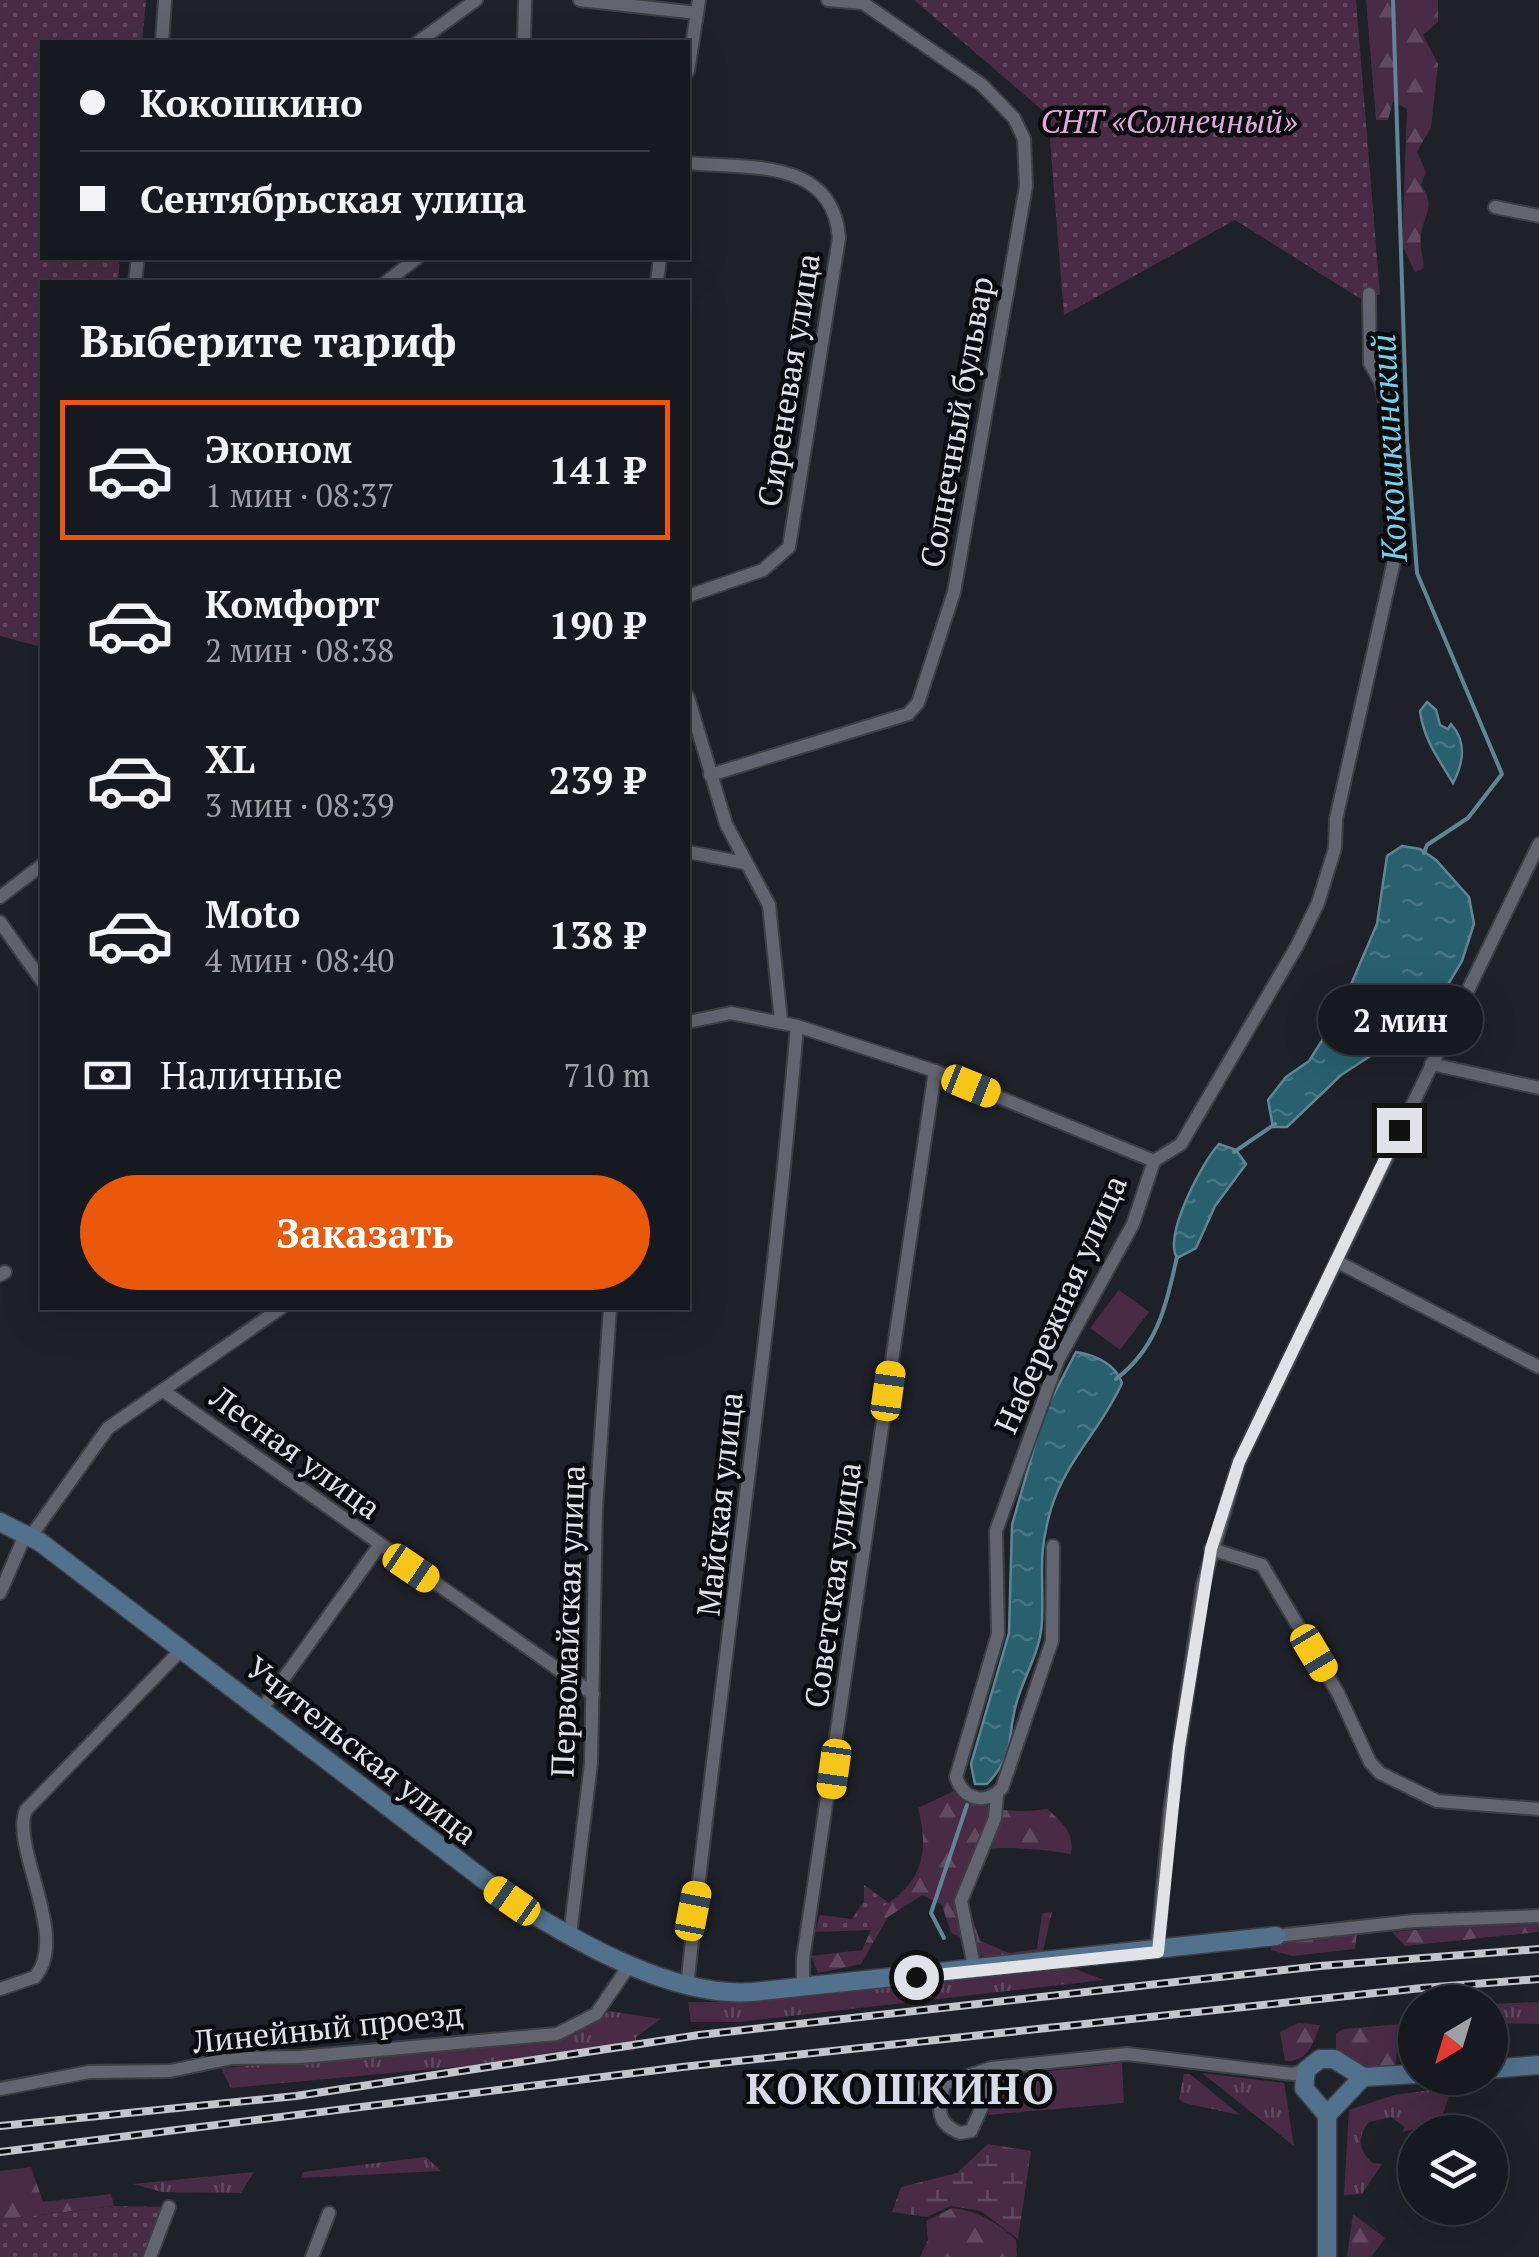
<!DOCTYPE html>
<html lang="ru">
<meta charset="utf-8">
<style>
:root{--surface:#171920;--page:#24262d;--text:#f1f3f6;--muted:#9ea0a5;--line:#36383e;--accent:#ea580c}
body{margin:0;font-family:"PT Serif",serif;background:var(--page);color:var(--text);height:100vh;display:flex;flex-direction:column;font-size:38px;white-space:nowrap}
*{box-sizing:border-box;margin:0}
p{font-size:32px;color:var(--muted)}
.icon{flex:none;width:55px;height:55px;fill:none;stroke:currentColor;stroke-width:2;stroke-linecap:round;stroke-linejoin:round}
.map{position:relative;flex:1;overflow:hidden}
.panel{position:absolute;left:40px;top:280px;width:650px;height:1030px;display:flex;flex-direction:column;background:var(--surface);border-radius:0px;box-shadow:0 10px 40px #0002,0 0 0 2px var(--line)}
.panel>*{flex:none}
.hud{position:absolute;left:40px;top:40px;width:650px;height:220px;border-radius:0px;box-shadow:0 10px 40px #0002,0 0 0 2px var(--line);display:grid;align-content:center;height:220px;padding:0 40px;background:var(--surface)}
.needle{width:65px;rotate:218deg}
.tools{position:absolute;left:1398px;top:1985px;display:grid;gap:20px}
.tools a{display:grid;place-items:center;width:110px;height:110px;border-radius:50%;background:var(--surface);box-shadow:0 10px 40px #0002,0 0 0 2px var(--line);font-size:50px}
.end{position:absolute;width:45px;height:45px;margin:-22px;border:12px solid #e0e2e8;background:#111;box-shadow:0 0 0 5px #111}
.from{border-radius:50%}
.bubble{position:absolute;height:70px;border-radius:35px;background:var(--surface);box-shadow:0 10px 40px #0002,0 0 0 2px var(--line);font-size:32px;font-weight:700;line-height:70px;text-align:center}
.car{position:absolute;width:30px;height:60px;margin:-30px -15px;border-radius:12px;box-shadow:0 0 8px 2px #0007;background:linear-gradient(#f5c518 24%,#345 0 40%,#f5c518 0 76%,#345 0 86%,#f5c518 0)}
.hud b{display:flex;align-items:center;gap:35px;height:95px;font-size:38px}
.hud b+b{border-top:2px solid var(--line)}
.hud i{width:25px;height:25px;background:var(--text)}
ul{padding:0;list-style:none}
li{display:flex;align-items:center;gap:30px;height:140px;margin:0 20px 15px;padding:0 20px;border:5px solid transparent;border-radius:0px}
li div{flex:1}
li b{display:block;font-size:38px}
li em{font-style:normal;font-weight:700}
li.active{border-color:var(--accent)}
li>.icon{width:90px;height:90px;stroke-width:1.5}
h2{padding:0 40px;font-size:45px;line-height:120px}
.pay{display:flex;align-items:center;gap:25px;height:110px;padding:0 40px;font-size:38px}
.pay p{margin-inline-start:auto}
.cta{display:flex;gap:20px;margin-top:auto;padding:20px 40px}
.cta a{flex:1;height:115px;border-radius:60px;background:var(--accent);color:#fff;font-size:40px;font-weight:700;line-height:115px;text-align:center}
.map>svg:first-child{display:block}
.grass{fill:url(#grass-tufts)}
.forest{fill:url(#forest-firs)}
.wetland{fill:url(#wetland-marsh)}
.park{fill:#492b45}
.garden{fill:url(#garden-dots)}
.water{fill:url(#water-ripples);stroke:#5f8793;stroke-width:2.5}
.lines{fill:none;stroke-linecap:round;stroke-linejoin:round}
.stream{stroke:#5f8793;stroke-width:4}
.street-casing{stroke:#3d3f46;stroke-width:16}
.secondary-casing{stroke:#3d3f46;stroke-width:21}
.street{stroke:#62656f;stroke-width:12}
.secondary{stroke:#52718d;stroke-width:18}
.rail-casing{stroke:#c3c5cc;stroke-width:8}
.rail{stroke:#0a0b0f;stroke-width:4;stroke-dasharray:11;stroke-linecap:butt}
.route{stroke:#e0e2e8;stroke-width:12}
.labels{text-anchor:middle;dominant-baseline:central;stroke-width:9;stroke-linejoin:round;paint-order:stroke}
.park-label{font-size:32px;font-style:italic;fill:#e2a8d9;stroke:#0a0b0f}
.street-label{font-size:32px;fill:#e0e2e8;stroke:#0a0b0f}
.water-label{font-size:35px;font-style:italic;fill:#76d1e8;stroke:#0a0b0f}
.district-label{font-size:42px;font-weight:bold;letter-spacing:2.5px;fill:#d8dbe7;stroke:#0a0b0f}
</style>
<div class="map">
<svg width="1539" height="2257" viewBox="0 0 1539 2257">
<defs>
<pattern id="grass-tufts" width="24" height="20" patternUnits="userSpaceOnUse" patternTransform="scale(2.5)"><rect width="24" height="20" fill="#492b45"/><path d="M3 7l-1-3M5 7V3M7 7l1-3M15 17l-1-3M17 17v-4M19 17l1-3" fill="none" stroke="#634960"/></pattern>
<pattern id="forest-firs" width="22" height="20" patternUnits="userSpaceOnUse" patternTransform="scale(2.5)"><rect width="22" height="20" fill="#492b45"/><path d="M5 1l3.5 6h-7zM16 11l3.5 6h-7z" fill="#634960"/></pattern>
<pattern id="wetland-marsh" width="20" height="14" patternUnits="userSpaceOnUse" patternTransform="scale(2.5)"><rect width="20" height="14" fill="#492b45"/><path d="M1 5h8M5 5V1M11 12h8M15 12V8" fill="none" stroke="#634960"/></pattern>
<pattern id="garden-dots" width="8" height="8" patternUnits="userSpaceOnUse" patternTransform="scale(2.5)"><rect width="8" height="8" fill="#492b45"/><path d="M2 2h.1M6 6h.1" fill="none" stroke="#634960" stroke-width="1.8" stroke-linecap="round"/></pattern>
<pattern id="water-ripples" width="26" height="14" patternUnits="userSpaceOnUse" patternTransform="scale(2.5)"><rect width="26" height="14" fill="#28606e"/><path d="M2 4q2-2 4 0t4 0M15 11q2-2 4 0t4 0" fill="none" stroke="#477683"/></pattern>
</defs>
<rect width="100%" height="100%" fill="#1f212a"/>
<g class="grass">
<polygon points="1073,1968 1104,1980 738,2022 691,2022 688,2002 753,2002"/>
<polygon points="1539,2002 1539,2024 1490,2023 1490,2004"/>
<polygon points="609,2011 661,2019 636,2037 635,2050 231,2088 221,2068 559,2040 574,2035"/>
<polygon points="1202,2073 1284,2083 1294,2146"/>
<polygon points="1184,2074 1190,2074 1240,2115 1184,2103 1179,2099"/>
<path d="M1452,2087L1440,2123L1402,2132L1405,2127L1391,2117L1369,2122C1357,2136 1358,2151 1373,2163L1382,2164L1362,2194L1344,2195L1349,2110L1394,2095Z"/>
<polygon points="426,2157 441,2171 301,2178 303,2172"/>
<polygon points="254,2172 241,2193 162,2192 133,2184"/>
</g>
<g class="forest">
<path d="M1366,0H1438V22L1423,35L1438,64L1431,127L1417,152L1426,172L1421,185C1435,205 1426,212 1421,233C1419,243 1423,258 1424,268L1415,272L1402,245L1407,109L1393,101L1388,120H1376Z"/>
<path d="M954,1791C982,1810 1013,1814 1047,1809C1062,1822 1075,1833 1071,1854C1053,1850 998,1845 982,1850L967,1902L980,1941L1009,1953L1037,1949L1042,1913L1052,1912L1042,1955L996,1959L976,1955L975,1943L951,1933L942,1905L922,1895L888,1917L861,1964L818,1973L811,1956L862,1950L871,1930L864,1917C914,1892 933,1866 918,1808Z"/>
<polygon points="1507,1921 1539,1922 1539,1932 1405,1946 1392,1932"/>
<polygon points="1357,1933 1355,1949 1292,1956 1271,1950 1273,1942"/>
<path d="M1298,2023L1320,2025C1313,2044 1308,2062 1285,2061L1280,2032Z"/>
<polygon points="1400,2024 1395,2067 1361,2066 1336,2050 1336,2033 1344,2029"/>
<polygon points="31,2167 43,2202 111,2194 114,2206 0,2220 0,2171"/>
<path d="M952,2208C980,2212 995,2221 1016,2240L1017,2257H920L928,2240L926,2221Z"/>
<polygon points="1353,2214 1385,2238 1371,2257 1347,2257"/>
</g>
<polygon class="wetland" points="988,2144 1031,2151 1018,2239 981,2211 951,2206 927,2217 892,2212 901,2187 957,2173"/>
<g class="park">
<polygon points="1119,1290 1149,1312 1120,1350 1090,1328"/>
<polygon points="1122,2063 1124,2103 988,2115 1001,2080 1014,2075"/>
</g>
<g class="garden">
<polygon points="0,0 146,0 142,42 42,42 42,258 120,258 118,282 42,282 42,647 0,636"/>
<polygon points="914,0 1356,0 1380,295 1369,295 1364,301 1235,220 1064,315 1048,115"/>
<polygon points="864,1885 889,1903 865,1917 871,1930 815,1932 820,1915 852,1919 864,1901"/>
<polygon points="114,2206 169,2207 150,2257 0,2257 0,2220"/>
</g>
<g class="water">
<path d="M1427,702L1436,710L1440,725L1448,729L1451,724C1467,742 1464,762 1453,783C1439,759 1424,741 1420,711Z"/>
<polygon points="1402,846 1420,849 1436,860 1469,897 1474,924 1462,961 1440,998 1395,1040 1341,1075 1287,1127 1273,1127 1268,1100 1286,1077 1309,1061 1337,1017 1377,924 1387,856"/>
<path d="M1219,1144L1236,1150L1246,1164L1215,1206L1196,1248L1177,1258C1163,1236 1202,1162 1219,1144Z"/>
<path d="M1076,1352C1095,1355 1116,1364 1122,1383C1102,1428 1066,1460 1051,1509C1037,1557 1044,1574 1042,1621C1041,1650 1025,1674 1017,1701C1006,1738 1017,1752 987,1784H975L971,1764L1009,1633L1012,1525L1044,1413Z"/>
</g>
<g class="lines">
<g class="stream">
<polyline points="1393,0 1407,440 1417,573 1502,774 1468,818 1427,845 1424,853"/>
<polyline points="1234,1152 1275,1124"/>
<path d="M1116,1379C1158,1347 1166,1305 1177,1257"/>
<polyline points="944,1938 931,1913 967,1805"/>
</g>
<defs>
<g id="street">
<polyline points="580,0 697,13"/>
<polyline points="162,42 165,0"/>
<polyline points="418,42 476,0"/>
<polyline points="524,42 525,0"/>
<polyline points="688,71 699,0"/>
<path d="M688,163C747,169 833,157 839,238L789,547L763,570L688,596"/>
<polyline points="1495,207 1539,216"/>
<polyline points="135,282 138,258"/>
<polyline points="386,282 417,258"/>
<polyline points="657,282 660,258"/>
<polyline points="688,697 726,824 769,905 781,1021"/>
<polyline points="710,775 908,714 918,703 954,592 1026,186 1024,139 1014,118 982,85 863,3 828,0"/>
<polyline points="688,852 745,863"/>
<polyline points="0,897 42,865"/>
<polyline points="0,922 42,981"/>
<polyline points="688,1022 731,1013 797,1026 935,1071 1154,1161"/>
<polyline points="1431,1064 1539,1088"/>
<polyline points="1154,1161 1181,1144 1297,946 1318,903 1335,848 1336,819 1395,556 1391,430 1381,383 1370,363 1369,294"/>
<polyline points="1336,1261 1539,1367"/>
<polyline points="0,1275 5,1272"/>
<polyline points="165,1392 593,1694"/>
<polyline points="31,1536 108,1428 281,1308"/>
<path d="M1053,1546L1052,1641L1002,1788C985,1806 963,1799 956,1777L998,1634L996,1531L1058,1360L1133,1224L1154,1161"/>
<polyline points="1211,1549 1262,1565 1338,1693 1370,1762 1380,1773 1437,1801 1539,1809"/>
<polyline points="0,1593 26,1533"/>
<polyline points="261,1710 379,1546"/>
<polyline points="570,1935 591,1763 596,1508 610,1308"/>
<polyline points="1276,1936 1414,1921 1539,1916"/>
<polyline points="1157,1951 1170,1811 1203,1584 1239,1462 1539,844"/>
<polyline points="975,1971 961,1901 995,1818 997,1794"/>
<path d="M687,1987C721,1667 770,1348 797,1026"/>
<polyline points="803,1987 803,1959 935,1071"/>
<path d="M0,1989L35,1977C70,1936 10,1847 26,1810L182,1649"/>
<path d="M944,2084C939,2107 934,2123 960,2133L971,2131L1000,2067"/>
<polyline points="0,2089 89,2072 170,2071 232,2058 300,2057 557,2034 596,2014 631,1963"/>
<polyline points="908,2090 944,2084 991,2068 1127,2054 1293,2074 1306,2070"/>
<polyline points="150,2257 169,2207"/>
<polyline points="312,2257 329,2213"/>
</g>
<g id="secondary">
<path d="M0,1522L40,1542L512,1901C578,1943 674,1998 753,1992L1276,1936"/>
<polyline points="1490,2069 1539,2065"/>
<polyline points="1327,2115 1304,2088 1306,2070 1320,2059 1334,2059 1363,2077 1415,2074"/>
<polyline points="1327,2257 1327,2115 1363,2077"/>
</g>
</defs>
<use href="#street" class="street-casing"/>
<use href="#secondary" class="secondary-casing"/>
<use href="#street" class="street"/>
<use href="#secondary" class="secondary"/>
<defs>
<g id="rail">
<polyline points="0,2126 296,2096 699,2035 1320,1966 1539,1949"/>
<polyline points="0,2152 682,2067 1422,1988 1539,1979"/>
</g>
</defs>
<use href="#rail" class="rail-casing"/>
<use href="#rail" class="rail"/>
</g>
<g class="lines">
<polyline class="route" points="916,1977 1158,1952 1179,1747 1211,1549 1239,1462 1399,1130"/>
</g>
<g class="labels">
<g class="park-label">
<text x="1169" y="121">СНТ «Солнечный»</text>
</g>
<g class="street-label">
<text transform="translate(788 380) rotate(-81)">Сиреневая улица</text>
<text transform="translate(956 422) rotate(-80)">Солнечный бульвар</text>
<text transform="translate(1060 1304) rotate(-66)">Набережная улица</text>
<text transform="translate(296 1452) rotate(36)">Лесная улица</text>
<text transform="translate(719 1504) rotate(-84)">Майская улица</text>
<text transform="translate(832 1585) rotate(-82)">Советская улица</text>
<text transform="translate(567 1621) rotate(-88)">Первомайская улица</text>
<text transform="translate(362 1750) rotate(38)">Учительская улица</text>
<text transform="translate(328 2027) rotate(-6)">Линейный проезд</text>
</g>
<g class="water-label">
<text transform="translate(1388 448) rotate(-93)">Кокошкинский</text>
</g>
<g class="district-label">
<text x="901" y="2088">КОКОШКИНО</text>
</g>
</g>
</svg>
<div class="tools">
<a><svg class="needle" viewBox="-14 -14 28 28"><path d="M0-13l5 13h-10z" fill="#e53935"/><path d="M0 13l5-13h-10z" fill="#9ea0a5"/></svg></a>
<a><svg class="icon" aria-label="layers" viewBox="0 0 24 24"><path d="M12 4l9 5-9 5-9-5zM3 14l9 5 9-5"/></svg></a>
</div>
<i class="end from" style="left:916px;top:1977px"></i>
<i class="end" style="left:1399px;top:1130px"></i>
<div class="bubble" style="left:1318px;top:985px;width:165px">2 мин</div>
<i class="car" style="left:971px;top:1086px;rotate:112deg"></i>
<i class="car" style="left:888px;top:1391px;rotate:8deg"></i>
<i class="car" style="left:411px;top:1568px;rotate:124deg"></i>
<i class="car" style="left:1314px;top:1653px;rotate:149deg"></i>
<i class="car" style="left:834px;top:1769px;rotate:188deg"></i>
<i class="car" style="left:512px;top:1901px;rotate:305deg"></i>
<i class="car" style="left:693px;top:1911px;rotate:11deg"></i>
<div class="hud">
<b><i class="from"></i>Кокошкино</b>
<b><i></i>Сентябрьская улица</b>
</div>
<section class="panel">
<h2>Выберите тариф</h2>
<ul>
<li class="active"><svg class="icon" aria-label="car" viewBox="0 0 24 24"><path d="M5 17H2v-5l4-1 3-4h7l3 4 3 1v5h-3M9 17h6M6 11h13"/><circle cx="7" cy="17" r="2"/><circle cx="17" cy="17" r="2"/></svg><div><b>Эконом</b><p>1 мин · 08:37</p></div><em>141 ₽</em></li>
<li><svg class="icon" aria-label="car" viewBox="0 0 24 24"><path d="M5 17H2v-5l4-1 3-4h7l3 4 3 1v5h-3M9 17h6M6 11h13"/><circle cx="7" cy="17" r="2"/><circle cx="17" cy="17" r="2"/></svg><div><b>Комфорт</b><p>2 мин · 08:38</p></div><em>190 ₽</em></li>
<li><svg class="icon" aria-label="car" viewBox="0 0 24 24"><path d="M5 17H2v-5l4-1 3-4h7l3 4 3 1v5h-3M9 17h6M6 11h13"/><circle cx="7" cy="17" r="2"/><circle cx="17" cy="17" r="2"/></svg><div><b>XL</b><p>3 мин · 08:39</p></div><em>239 ₽</em></li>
<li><svg class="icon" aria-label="car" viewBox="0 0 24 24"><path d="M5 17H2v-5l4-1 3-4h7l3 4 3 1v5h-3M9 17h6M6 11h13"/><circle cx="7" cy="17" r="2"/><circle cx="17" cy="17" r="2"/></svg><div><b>Moto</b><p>4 мин · 08:40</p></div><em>138 ₽</em></li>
</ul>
<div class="pay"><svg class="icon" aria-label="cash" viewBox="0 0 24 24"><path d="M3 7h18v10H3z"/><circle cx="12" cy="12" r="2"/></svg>Наличные<p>710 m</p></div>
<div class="cta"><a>Заказать</a></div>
</section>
</div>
